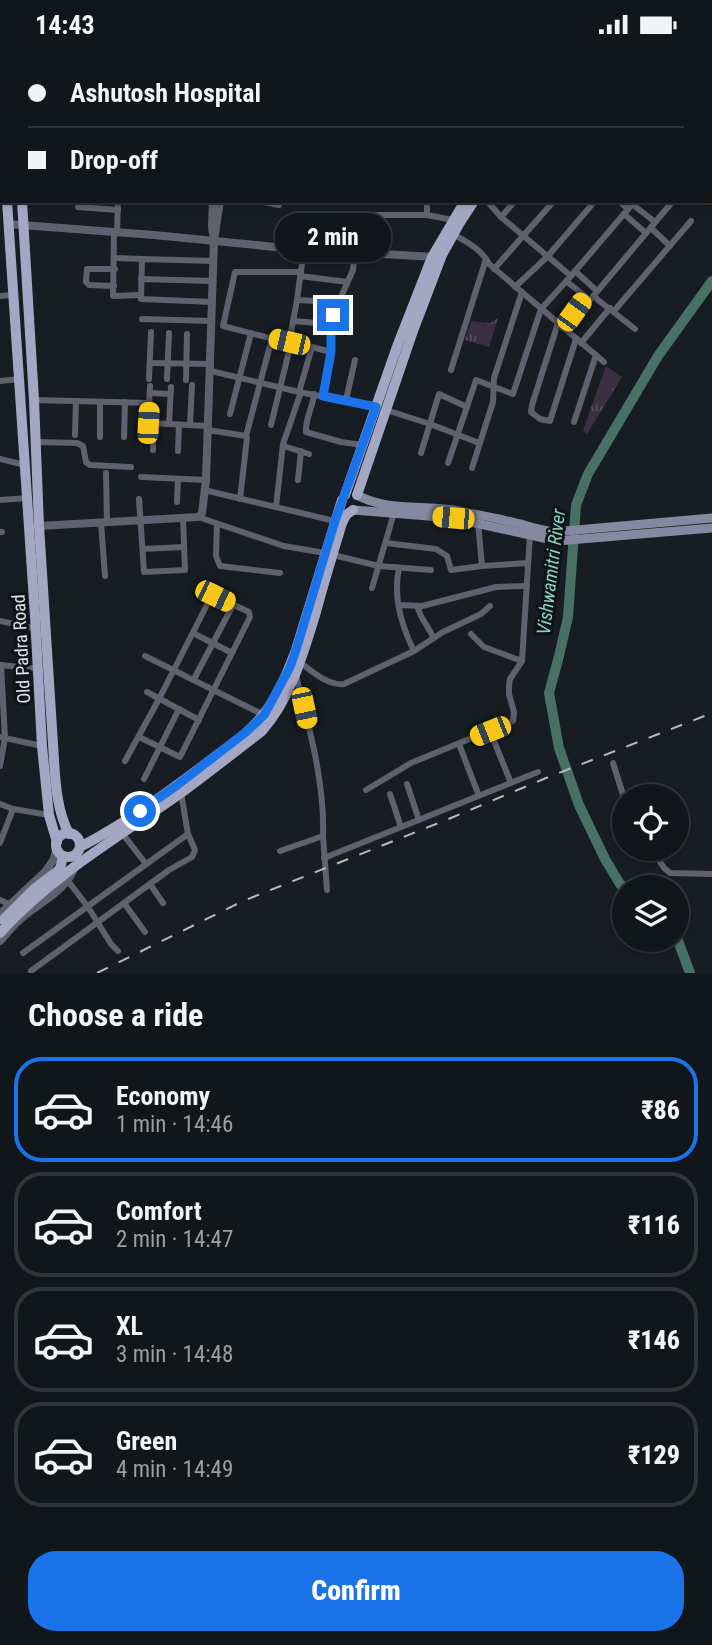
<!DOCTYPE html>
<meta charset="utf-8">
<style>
:root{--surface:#11161a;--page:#1a1f23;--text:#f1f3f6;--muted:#9c9fa2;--line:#303539;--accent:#1a73e8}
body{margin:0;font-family:"Roboto Condensed",sans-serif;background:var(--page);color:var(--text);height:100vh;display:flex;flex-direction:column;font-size:26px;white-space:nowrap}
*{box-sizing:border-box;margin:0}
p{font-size:23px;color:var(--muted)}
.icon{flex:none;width:38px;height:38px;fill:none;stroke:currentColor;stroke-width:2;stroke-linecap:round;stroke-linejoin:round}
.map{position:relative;height:924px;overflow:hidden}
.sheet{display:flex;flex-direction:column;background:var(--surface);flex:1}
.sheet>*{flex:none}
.hud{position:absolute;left:0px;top:0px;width:712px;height:154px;box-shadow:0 2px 5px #0004,0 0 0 2px var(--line);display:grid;align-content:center;height:154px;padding:0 28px;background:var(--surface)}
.buttons{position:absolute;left:612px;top:735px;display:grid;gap:14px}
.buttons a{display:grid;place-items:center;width:77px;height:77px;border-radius:50%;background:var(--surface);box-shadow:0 2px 5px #0004,0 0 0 2px var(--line);font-size:35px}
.end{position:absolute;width:32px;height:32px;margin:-16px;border:9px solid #1a73e8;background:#fff;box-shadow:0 0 0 4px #fff}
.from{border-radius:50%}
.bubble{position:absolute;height:49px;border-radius:24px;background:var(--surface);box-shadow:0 2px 5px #0004,0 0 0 2px var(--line);font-size:23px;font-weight:800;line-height:49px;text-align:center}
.car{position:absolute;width:21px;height:42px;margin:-21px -10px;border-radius:9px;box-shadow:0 0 5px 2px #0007;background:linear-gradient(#f5c518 24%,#345 0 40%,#f5c518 0 76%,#345 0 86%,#f5c518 0)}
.hud b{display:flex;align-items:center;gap:24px;height:66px;font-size:26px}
.hud b+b{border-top:2px solid var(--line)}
.hud i{width:18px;height:18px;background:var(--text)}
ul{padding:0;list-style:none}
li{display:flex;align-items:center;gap:21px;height:105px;margin:0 14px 10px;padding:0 14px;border:4px solid var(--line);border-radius:28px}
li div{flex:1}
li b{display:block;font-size:26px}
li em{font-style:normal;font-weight:800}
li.active{border-color:var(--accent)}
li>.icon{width:63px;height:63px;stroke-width:1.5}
h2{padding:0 28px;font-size:32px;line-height:84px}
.primary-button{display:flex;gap:14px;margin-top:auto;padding:14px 28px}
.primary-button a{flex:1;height:80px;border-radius:28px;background:var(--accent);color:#fff;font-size:28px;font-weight:800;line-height:80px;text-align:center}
.status{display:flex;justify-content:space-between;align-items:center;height:49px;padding:0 35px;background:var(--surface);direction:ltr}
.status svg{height:19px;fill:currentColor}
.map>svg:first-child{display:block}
.park{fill:url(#park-tufts)}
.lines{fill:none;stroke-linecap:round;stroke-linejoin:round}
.river{stroke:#487166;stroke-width:10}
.minor{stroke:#5f616f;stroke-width:6}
.tertiary{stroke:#5f616f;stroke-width:8}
.secondary{stroke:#85889f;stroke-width:9}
.primary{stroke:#a3a7c4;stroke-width:10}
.rail{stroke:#b7bbc0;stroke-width:2;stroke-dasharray:12 12;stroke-linecap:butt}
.route{stroke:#1a73e8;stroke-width:9}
.labels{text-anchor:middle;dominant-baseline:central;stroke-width:6;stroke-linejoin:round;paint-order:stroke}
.street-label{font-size:18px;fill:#e0e4e8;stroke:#0e1419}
.water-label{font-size:19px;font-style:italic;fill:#88d2be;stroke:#0e1419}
</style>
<div class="status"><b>14:43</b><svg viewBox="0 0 49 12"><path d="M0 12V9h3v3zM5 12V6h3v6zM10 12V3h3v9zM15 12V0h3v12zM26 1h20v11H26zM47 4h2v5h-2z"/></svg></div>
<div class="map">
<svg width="712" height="924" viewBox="0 0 712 924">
<defs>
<pattern id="park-tufts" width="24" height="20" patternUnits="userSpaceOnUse" patternTransform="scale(1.75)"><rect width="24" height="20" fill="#3c2f43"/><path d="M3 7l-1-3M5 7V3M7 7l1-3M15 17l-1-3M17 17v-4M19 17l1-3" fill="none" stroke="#584d5e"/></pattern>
</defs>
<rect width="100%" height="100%" fill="#171d22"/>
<g class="park">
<polygon points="498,269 489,298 465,291 471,272 490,274"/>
<polygon points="606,317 622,328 587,385 583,381"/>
</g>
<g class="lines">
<g class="river">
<polyline points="625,839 620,835 605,810 579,756 559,699 549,644 559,607 568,568 576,456 588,425 658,307 712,232"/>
<polyline points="677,889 690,924"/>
</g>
<g class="minor">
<polyline points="48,2 48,0"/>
<polyline points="71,2 71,0"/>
<polyline points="92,2 92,0"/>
<polyline points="113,2 113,0"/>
<polyline points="128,2 128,0"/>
<polyline points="311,2 312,0"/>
<polyline points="325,2 326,0"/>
<polyline points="351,2 352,0"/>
<polyline points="384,2 384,0"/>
<polyline points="428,2 428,0"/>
<polyline points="454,2 454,0"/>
<polyline points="0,126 2,126"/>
<polyline points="259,152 279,156 280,152"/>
<polyline points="487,152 501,168 571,227"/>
<polyline points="619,152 628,160"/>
<polyline points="632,155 655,173"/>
<polyline points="78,158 118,161"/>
<polyline points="624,165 646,184"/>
<polyline points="427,166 427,152"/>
<polyline points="501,168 515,152"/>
<polyline points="651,179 670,197"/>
<polyline points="114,184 113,247 141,246"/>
<polyline points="117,184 118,152"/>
<path d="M451,184C465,192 482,200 489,215L604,313"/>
<polyline points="296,200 296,166 427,166 453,171"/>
<polyline points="340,203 342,166"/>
<polyline points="115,209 142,210"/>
<polyline points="494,220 554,152"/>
<polyline points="575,222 597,242"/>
<polyline points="300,227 347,233"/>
<polyline points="141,230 212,232"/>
<polyline points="566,232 590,251 673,152"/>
<polyline points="114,237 89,236 86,233 87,220 115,220"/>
<polyline points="515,238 548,207 595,152"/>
<polyline points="0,247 13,246"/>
<polyline points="593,247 635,280"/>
<polyline points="297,251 339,253"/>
<polyline points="212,253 141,250 142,210 213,212"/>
<polyline points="614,262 691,172"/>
<polyline points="142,270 211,272"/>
<polyline points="293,272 331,275"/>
<polyline points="558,274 532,356 531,363 540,370 550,372 576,290"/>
<polyline points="563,279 585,248"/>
<polyline points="289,294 223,277 235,223 301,223"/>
<polyline points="581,294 610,259"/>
<polyline points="312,298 331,303"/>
<polyline points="150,314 211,315"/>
<polyline points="451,321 486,210"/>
<polyline points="211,322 299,343 376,358"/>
<polyline points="149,330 151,283"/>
<polyline points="167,330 169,284"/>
<polyline points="186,331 187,285"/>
<polyline points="0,332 20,330"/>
<polyline points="150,337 148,374 208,377"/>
<polyline points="299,343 312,298 289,294 297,251 304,200"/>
<polyline points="150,344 170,345"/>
<path d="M314,345C313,358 305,370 306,383L341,393L362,396"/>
<polyline points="323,347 331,303 331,275 333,266 353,221 355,204"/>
<polyline points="34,351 150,354"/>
<polyline points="346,351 355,311"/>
<polyline points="386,361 430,375 479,394"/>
<polyline points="230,365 251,284"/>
<polyline points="574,373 596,306"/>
<polyline points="169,375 171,338"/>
<polyline points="190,376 192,336"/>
<polyline points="271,376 291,294"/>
<polyline points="208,381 246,387 247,389 240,450"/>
<polyline points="75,386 76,352"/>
<polyline points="246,387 272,289"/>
<polyline points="100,388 100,353"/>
<polyline points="124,388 125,353"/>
<polyline points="36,393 77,394 83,397 86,413 90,416 131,418"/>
<polyline points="283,397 309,405"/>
<polyline points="153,401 153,375"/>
<polyline points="178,402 179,376"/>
<polyline points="421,404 439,345 467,358"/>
<polyline points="0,410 25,416"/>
<polyline points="448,414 476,331 513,345 541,260 571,227 635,152"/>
<polyline points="472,419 493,353 494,329 522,243"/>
<polyline points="106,424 107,473"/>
<polyline points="141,428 206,431"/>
<polyline points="298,431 301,402"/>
<polyline points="204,441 339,473"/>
<polyline points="139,450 144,523 185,521 183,469"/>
<polyline points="0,451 28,449"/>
<polyline points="177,453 178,430"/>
<polyline points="276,458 283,395 301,343"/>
<polyline points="198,468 284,497 325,504"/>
<polyline points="101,474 105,527"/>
<polyline points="478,474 482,517"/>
<polyline points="217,475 216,507 220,517 280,524"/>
<polyline points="0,483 2,483"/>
<polyline points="386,494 436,500 447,507 451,521 482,517 528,514"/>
<polyline points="143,500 184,498"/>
<polyline points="333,506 379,517 431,521"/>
<path d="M399,519C393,547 401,576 414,602"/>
<polyline points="372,539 394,464"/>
<polyline points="399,556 422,557 496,538 527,537"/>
<polyline points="417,557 421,567 434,589"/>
<polyline points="0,572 37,580"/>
<polyline points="193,584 232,604"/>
<polyline points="471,585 484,598 522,612"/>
<polyline points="145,607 264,666"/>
<path d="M298,612C311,621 327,637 344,635L414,602L443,583L481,565L490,557"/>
<polyline points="194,630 233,556"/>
<polyline points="147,643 199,671"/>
<polyline points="490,682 511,734"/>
<polyline points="0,688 42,697"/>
<polyline points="459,695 479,747"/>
<polyline points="125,712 159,650 210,550 215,547 249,563 250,568 180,708 139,688"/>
<polyline points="613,714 625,752"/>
<polyline points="0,717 5,689 1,616 39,620"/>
<polyline points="144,730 179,660"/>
<polyline points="407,735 419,771"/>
<polyline points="366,741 411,714 513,672 514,663 509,645 509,636 510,630 522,612 530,485"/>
<polyline points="390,745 401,778"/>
<polyline points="0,755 13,760 49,766"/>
<polyline points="122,784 146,815"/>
<polyline points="323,787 327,841"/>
<polyline points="0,794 13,760"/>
<polyline points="652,800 664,819 670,824 712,825"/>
<path d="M280,802L323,787C325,735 309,677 296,627"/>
<polyline points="324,809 538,723"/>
<polyline points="68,832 88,858 111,895 118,902"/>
<polyline points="150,835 163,854"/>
<polyline points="0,851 9,855"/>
<polyline points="124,854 145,883"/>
<polyline points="23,904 188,785"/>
<polyline points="31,922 169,821 192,808 195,801 188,785 181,744"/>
</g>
<g class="tertiary">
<polyline points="231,2 232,0"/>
<polyline points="237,2 238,0"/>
<polyline points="8,175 154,186 296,200 435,208"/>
<polyline points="213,185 212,177 213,152"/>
<polyline points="39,477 198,468 202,464 206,431 214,191 220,152"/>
<polyline points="0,865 45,823 54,810 57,797"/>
<path d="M0,892C8,883 15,874 24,867C41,853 70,839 75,816"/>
</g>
<g class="secondary">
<polyline points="511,2 511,0"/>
<polyline points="518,2 519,0"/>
<path d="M357,446C385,462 422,456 453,461C471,465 489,467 507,472C523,475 538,481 554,483L712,469"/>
<polyline points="353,461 453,469 557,492 712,479"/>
</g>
<g class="primary">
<polyline points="1,0 2,22"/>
<polyline points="17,0 17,2"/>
<polyline points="591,2 593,0"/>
<polyline points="608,2 610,0"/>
<polyline points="7,152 35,567 42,697 49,766 57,793"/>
<path d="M22,152L34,351L39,477L53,695C55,724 55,758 69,785"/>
<polyline points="345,446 398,295 432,208 465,152"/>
<polyline points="357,446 413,282 442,206 459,175 474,152"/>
<circle cx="68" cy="796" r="12"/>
<path d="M80,798C128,773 171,741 213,709C230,696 249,684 262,667C277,650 288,622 296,601L342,451"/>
<polyline points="3,871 33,841 59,821 61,816 63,807"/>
<path d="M0,884C52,826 119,788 181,744C208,724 235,703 262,682C291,649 303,605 316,563C324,533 333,504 342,474L346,466L353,461"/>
</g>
<polyline class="rail" points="97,924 243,852 451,769 546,729 712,664"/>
</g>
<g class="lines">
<polyline class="route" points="140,762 176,737 246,683 264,666 269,657 290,618 296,601 335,472 376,358 323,347 331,303 331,275 333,266"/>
</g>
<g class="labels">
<g class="street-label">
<text transform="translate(21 600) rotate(-93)">Old Padra Road</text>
</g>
<g class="water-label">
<text transform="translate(551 523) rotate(-83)">Vishwamitri River</text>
</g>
</g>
</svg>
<div class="buttons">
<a><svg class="icon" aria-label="locate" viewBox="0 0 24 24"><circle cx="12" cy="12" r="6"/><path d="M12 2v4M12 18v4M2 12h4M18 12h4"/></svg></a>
<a><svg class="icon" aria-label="layers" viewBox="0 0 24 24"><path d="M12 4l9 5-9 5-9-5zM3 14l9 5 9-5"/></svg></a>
</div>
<i class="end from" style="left:140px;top:762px"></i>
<i class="end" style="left:333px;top:266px"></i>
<div class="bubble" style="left:275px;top:164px;width:116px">2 min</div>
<i class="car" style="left:574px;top:263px;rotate:36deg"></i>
<i class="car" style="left:289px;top:293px;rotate:283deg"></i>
<i class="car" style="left:148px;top:374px;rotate:3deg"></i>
<i class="car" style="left:453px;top:469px;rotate:275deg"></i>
<i class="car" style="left:215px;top:547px;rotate:116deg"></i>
<i class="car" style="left:304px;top:659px;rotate:168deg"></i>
<i class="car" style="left:490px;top:682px;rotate:248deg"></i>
<div class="hud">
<b><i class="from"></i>Ashutosh Hospital</b>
<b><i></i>Drop-off</b>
</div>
</div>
<section class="sheet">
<h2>Choose a ride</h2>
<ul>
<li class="active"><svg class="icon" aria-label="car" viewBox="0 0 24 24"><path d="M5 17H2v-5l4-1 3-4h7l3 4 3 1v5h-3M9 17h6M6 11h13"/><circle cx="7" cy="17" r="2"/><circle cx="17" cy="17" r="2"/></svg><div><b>Economy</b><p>1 min · 14:46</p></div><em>₹86</em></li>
<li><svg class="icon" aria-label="car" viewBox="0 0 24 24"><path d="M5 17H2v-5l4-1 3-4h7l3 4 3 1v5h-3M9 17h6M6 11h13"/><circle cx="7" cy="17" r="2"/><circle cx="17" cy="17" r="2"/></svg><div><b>Comfort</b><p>2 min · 14:47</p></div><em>₹116</em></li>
<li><svg class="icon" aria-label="car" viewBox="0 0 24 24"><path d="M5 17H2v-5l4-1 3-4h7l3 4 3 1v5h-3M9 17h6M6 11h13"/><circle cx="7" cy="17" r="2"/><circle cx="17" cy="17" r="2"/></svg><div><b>XL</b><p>3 min · 14:48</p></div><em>₹146</em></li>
<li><svg class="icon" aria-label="car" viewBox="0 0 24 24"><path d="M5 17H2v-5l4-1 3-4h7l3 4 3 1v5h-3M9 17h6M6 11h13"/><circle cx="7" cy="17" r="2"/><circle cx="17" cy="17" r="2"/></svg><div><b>Green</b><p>4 min · 14:49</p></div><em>₹129</em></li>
</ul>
<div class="primary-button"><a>Confirm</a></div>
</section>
